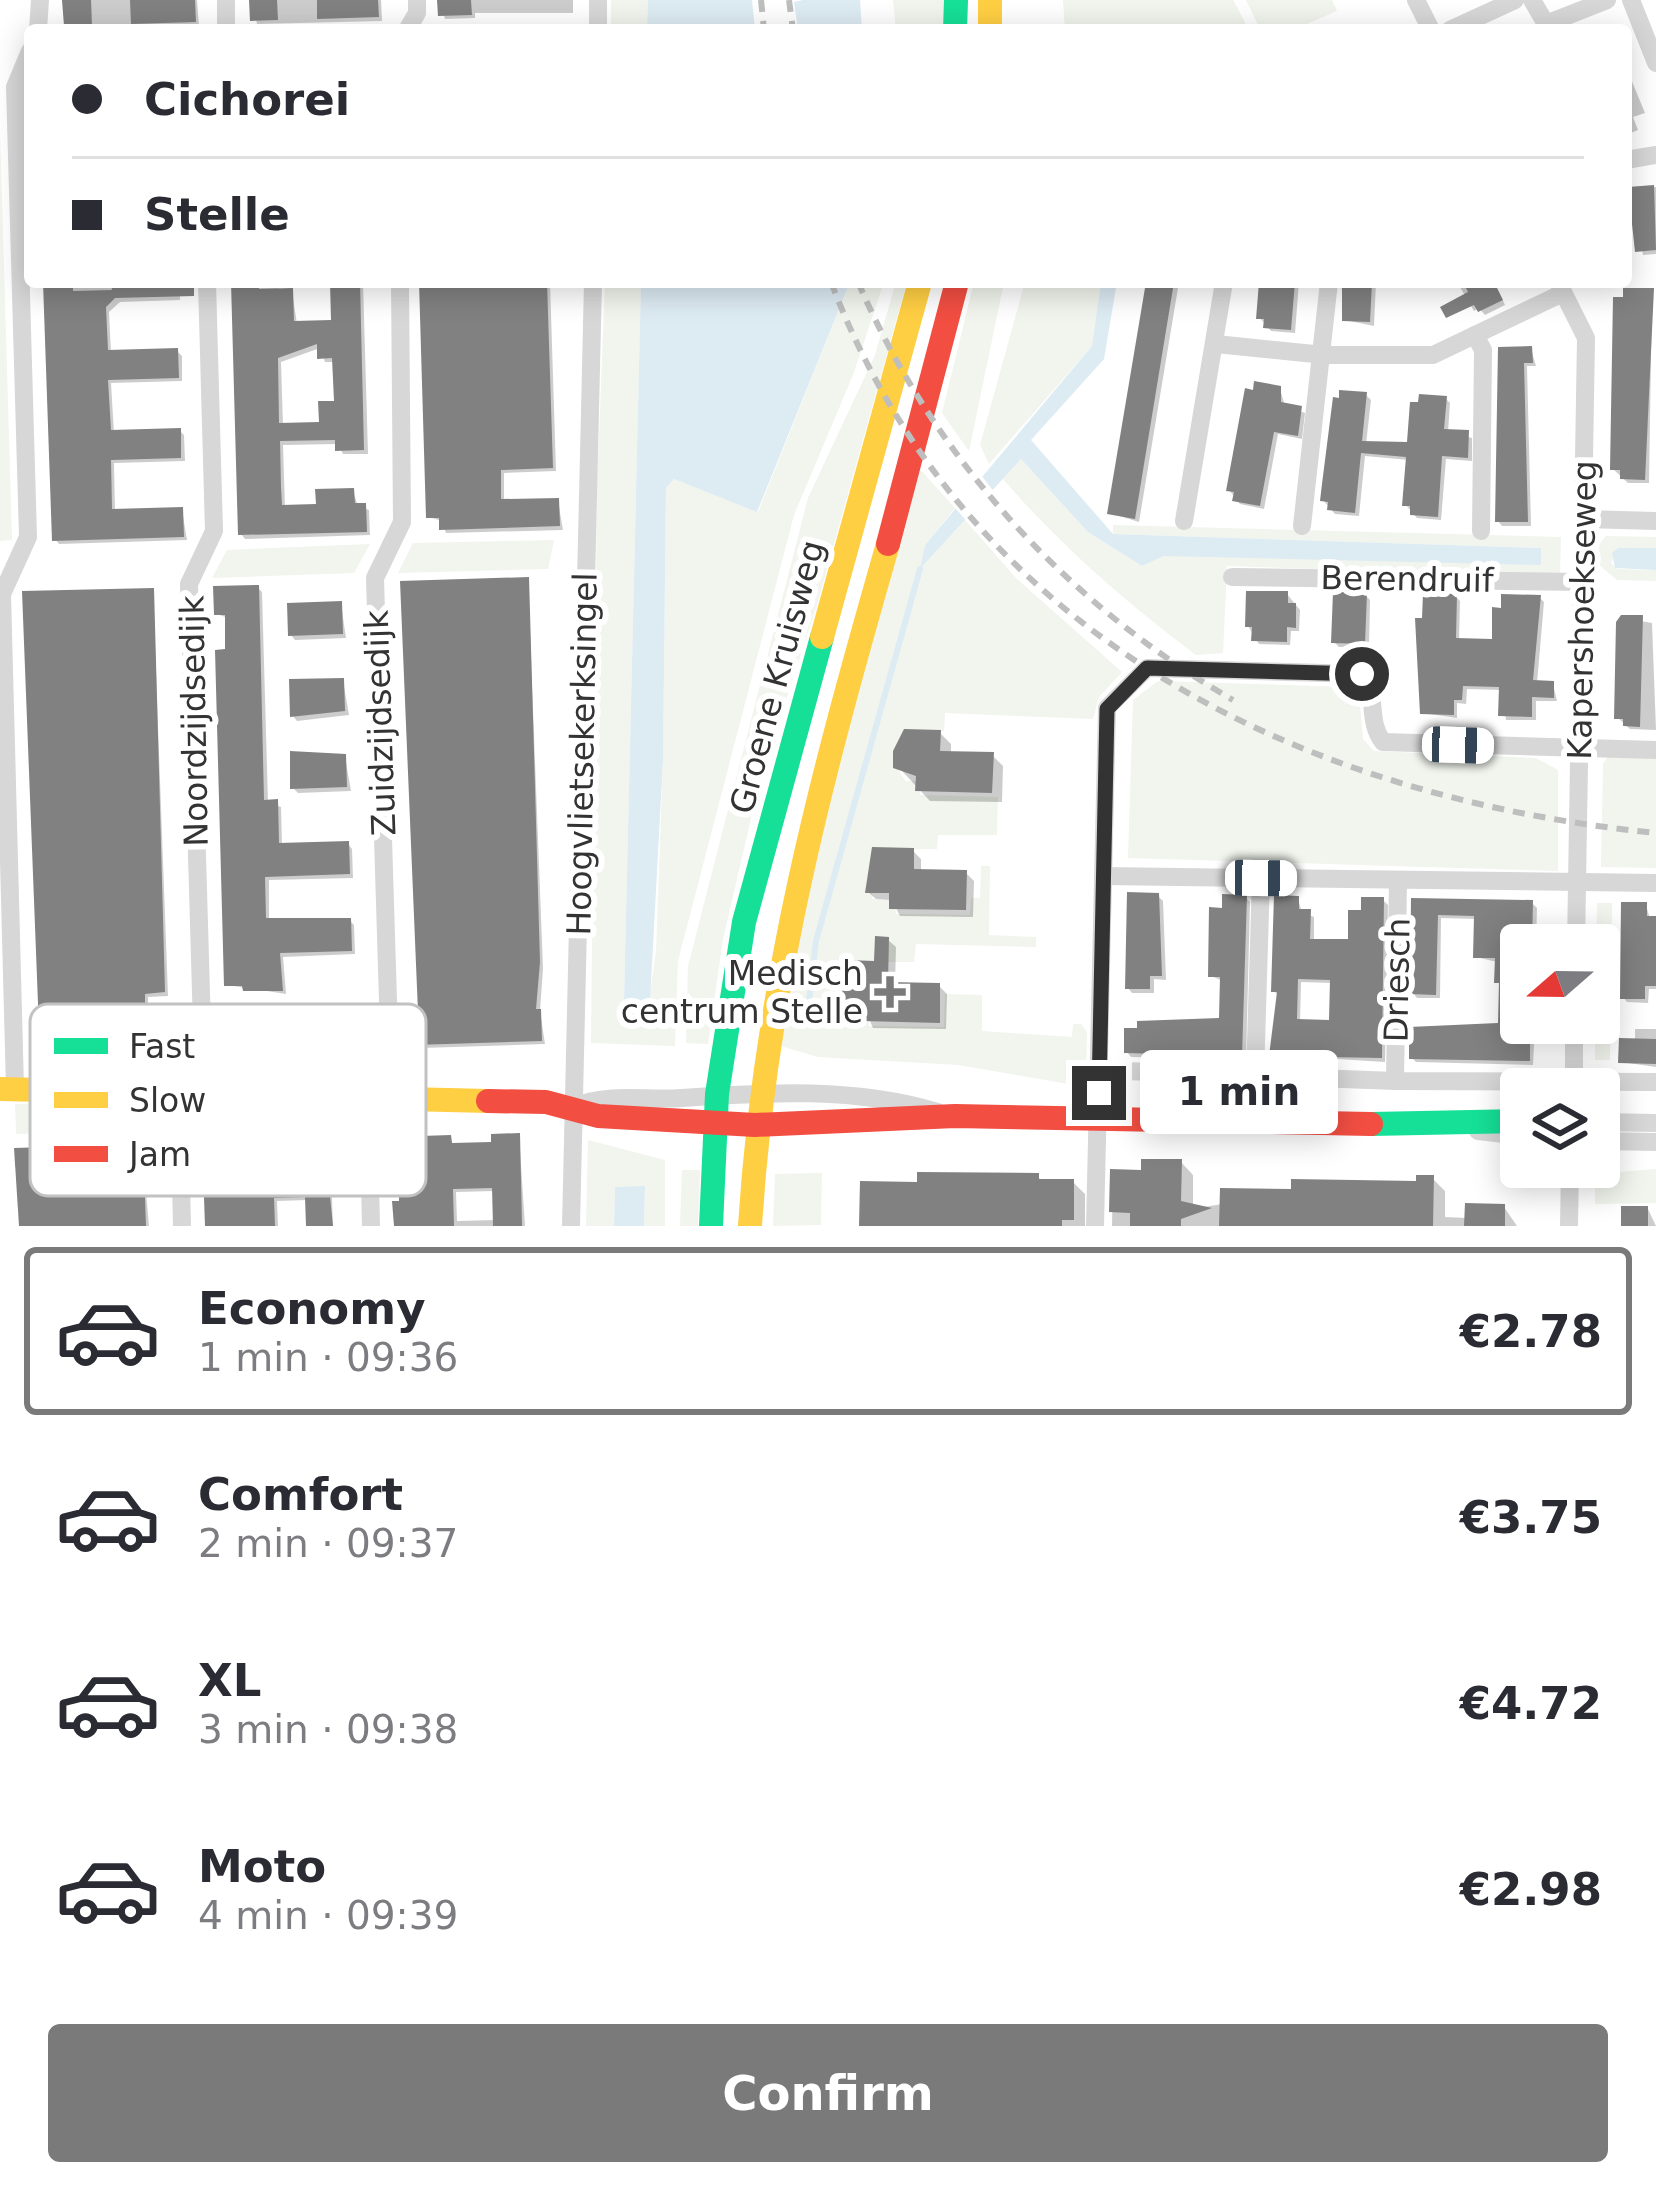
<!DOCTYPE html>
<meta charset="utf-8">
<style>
:root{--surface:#fff;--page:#f7f7f7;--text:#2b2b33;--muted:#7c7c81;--line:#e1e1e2;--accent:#7a7a7a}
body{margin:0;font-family:"DejaVu Sans",sans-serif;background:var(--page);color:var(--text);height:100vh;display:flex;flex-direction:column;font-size:45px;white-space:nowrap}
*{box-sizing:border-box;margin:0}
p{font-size:39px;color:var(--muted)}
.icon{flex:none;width:66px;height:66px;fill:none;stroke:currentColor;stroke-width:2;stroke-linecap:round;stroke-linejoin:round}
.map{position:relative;height:1226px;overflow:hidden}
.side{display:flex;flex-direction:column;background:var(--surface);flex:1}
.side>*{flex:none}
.hud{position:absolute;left:24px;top:24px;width:1608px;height:264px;border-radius:12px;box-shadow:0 6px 30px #0003;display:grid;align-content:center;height:264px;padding:0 48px;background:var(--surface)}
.needle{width:78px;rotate:250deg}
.fabs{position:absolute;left:1500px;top:924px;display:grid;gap:24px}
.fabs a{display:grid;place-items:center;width:120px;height:120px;border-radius:12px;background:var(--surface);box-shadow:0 6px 30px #0003;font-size:60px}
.end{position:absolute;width:54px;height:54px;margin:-27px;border:15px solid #333;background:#fff;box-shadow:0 0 0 6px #fff}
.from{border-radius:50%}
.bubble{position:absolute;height:84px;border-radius:12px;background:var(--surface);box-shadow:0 6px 30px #0003;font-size:39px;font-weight:700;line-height:84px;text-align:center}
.car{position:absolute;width:36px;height:72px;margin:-36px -18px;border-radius:15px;box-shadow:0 0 9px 3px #0007;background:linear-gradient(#fff 24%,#345 0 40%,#fff 0 76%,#345 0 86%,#fff 0)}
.hud b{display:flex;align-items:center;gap:42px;height:114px;font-size:45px}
.hud b+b{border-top:3px solid var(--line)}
.hud i{width:30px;height:30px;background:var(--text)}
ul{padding:21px 0 0;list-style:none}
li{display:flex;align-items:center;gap:36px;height:168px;margin:0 24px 18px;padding:0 24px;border:6px solid transparent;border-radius:12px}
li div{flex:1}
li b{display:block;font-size:45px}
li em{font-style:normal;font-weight:700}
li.on{border-color:var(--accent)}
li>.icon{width:108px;height:108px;stroke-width:1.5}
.primary-button{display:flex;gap:24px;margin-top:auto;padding:24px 48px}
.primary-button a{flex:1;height:138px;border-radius:12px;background:var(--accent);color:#fff;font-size:48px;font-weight:700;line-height:138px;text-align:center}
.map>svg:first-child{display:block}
.green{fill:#f1f5ed}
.water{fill:#ddebf3}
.pier{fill:#fff}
.shadow{fill:#0003;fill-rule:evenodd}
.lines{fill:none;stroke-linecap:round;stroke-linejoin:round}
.stream{stroke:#ddebf3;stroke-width:6}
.building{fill:#818181;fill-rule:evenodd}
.street{stroke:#d7d7d7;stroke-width:18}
.fast{stroke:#16e098;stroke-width:24}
.slow{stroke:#ffcf43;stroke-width:24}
.jam{stroke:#f24e42;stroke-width:24}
.rail{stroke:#bebebe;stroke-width:6;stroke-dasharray:12 9;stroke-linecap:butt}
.route{stroke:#333;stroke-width:15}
.poi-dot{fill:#7a7a7a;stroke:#fff;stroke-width:4.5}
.labels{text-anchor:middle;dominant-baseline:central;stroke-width:12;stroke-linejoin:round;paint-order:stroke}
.street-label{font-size:33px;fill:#333;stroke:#fff}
.poi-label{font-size:33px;fill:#333;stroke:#fff;text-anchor:end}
.key{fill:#fff;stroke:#c2c2c2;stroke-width:3}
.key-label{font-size:33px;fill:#333}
</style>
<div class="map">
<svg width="1656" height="1226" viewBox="0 0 1656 1226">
<rect width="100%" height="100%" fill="#fff"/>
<g class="green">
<polygon points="611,0 648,0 647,30 611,30"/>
<polygon points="893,0 945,0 943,30 896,30"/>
<polygon points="1063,0 1233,0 1249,30 1065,30"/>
<polygon points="1246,0 1332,0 1337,11 1293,30 1260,29"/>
<polygon points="0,130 12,540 0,541"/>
<polygon points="605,282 641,282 624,1000 649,1002 656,951 663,760 666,488 674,479 758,512 850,282 884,282 853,375 794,515 678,961 675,1046 591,1043 597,488"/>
<polygon points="896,282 907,282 817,605 761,776 723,939 708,1044 686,1043 688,966 808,498 875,355"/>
<polygon points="974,282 1004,282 969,451 942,413"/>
<polygon points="1025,282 1101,282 1092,346 989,464 980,445"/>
<path d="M1021,459L1088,532L1142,566L1164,556L1540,548L1113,534V525L1561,537L1560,577L1227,566L1223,653L1196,655C1124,601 1061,546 1002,478Z"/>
<path d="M919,468L955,508L925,545L922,567L965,520L1017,579L1122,672L1099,697L1093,719L945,713L944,731H907C899,751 890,764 906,781H920V795L998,797L997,835H938L937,849L877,850L872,899L895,900L896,914L970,915L971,898H980L981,866H990L989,935L1036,937V947L916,944L914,962H852L844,1013L869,1014V1026L944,1027L945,994L982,995V1031L1072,1037L1073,1024H1081L1087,1032L1086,1087L958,1065L818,1057L777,1045L814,855Z"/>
<polygon points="1606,536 1656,537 1656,548 1617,548 1611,563 1617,569 1656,570 1656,581 1617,580 1598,564 1599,544"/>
<polygon points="554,540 548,569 398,573 413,543"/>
<polygon points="370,544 354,573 212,578 227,550"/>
<polygon points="1158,681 1349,687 1359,692 1363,739 1374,751 1536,758 1558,770 1558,871 1128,858 1133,700"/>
<polygon points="1608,756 1656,758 1656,868 1601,867 1603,764"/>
<polygon points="1597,903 1612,903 1610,1060 1595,1060"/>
<polygon points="15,1104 151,1104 152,1130 16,1134"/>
<polygon points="588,1140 665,1160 665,1226 644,1226 645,1187 615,1187 614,1226 586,1226"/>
<polygon points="1656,1169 1656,1203 1595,1204 1595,1174"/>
<polygon points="682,1170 700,1170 698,1226 680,1226"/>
<polygon points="822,1173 821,1225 773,1226 775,1174"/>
</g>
<g class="water">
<polygon points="648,0 860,0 862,30 647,30"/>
<polygon points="641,282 850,282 757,512 674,479 666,488 663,760 650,1002 624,1001"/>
<polygon points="1101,282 1117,282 1104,359 1031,440 1113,534 1541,548 1541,565 1164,556 1142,566 1088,532 1021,459 920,569 925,545 1092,346"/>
<polygon points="1618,548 1656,548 1656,570 1615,568 1612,553"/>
<polygon points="645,1186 644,1226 614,1226 615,1187"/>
</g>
<g class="pier">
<polygon points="752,0 803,0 794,2 798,30 755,30"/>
<polygon points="977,470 996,494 969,524 951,503"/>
</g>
<g class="shadow">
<polygon points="66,0 197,0 199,26 71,29"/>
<polygon points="252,0 381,0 382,21 257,24"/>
<polygon points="440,0 573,0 573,13 475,13 475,18 445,19"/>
<polygon points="1626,67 1645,113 1633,117 1638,130 1626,135"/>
<polygon points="1656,187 1656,254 1643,255 1631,190"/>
<polygon points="45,282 180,282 180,300 120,302 109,312 111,353 177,351 182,356 182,381 111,383 114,433 180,431 184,435 185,461 114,463 115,512 182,510 187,540 59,544 55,539"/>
<path d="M234,282H279V291H292L297,324L335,323L334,284L321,282H363L368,454H343L338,444L283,445L285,508L319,507L353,491L358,506L369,510L370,535L245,539L241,534ZM320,348L325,362H336L337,404L323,425L283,426L281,362Z"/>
<polygon points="422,282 550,282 556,471 504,473 504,502 558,501 563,530 446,533 442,521 429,517"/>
<polygon points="1151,282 1179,282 1139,522 1110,513"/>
<polygon points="1262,282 1299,282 1295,333 1271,331 1259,317"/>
<polygon points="1341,282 1376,282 1374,326 1345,320"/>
<polygon points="1457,282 1494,282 1505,305 1485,315 1479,308 1474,311"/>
<polygon points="1652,291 1649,483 1628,483 1613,469"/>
<polygon points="1531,349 1536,366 1527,366 1531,526 1502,526 1498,521 1501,350"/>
<polygon points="1280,389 1285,406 1305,413 1302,439 1278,434 1264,509 1240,504 1229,490 1255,393"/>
<polygon points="1366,395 1371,400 1366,444 1410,445 1446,399 1450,403 1448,432 1472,438 1472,461 1446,459 1441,520 1417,518 1405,504 1409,460 1365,456 1359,516 1335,514 1323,500"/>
<polygon points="528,580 543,968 540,1011 545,1044 421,1048 417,1043 421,1015"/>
<polygon points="258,588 262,592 268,802 281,807 282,846 348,844 352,849 353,878 269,880 269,921 350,921 354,925 355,954 283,957 286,994 227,985 228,618 217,614"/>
<polygon points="153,591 168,996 148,997 148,1026 174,1029 175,1055 47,1058 43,1054"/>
<polygon points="1287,594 1300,610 1299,631 1291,631 1290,645 1259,644 1248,626"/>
<polygon points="1365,595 1370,600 1369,647 1339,647 1334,642"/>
<polygon points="1456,597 1460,601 1459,641 1495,642 1540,598 1544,602 1537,683 1553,684 1557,701 1536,701 1536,720 1506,720 1502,690 1467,689 1466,704 1457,703 1457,718 1423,713"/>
<polygon points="341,604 346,638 295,640 291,635"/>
<polygon points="1623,618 1652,623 1656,730 1630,729 1617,717"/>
<polygon points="343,681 349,715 297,721 293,716"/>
<polygon points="940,733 951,744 951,755 992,755 1003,766 1002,802 930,801 903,772 895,760"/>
<polygon points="345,757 351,791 298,793 293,788"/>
<polygon points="913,851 921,859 921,872 966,873 974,881 973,917 900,916 892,900 876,899 868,892"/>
<polygon points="1158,896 1163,901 1166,980 1154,979 1154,993 1132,993 1128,988"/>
<polygon points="1246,898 1250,902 1246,1059 1131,1057 1127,1052 1222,1021 1223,981 1211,976 1224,911"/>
<path d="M1298,899L1302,912L1314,917V942H1351L1364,913L1383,900L1388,905L1385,1062L1272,1055L1280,997L1274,991ZM1301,982L1333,983L1332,1023L1300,1022Z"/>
<polygon points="1414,901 1532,903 1537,908 1536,945 1521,945 1521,1039 1534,1044 1533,1065 1416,1062 1412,1058 1501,1026 1502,987 1497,962 1476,957 1477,919 1441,918 1440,998 1417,998 1413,993"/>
<polygon points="1646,905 1650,919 1656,919 1656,989 1649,989 1648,1003 1627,1002 1623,997"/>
<polygon points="888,940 896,947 895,985 939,986 947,994 946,1029 873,1028 866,1012 851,1012 843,1004 877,964"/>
<polygon points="1635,1029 1656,1029 1656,1067 1621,1062 1635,1041"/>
<path d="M519,1136L525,1226H395L402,1204V1169L393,1165L450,1138L454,1146L494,1145ZM495,1191L496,1220L457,1221L456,1192Z"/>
<polygon points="330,1142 333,1226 308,1200 277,1201 278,1226 208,1226"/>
<polygon points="142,1147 149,1226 20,1226"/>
<polygon points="1181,1162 1193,1175 1193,1207 1198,1208 1294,1192 1419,1184 1432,1178 1445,1191 1445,1217 1467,1218 1504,1207 1517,1226 1112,1226 1113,1172 1144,1173"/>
<polygon points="1037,1176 1043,1182 1073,1182 1085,1194 1085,1226 862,1226 920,1185"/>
<polygon points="1648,1209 1656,1226 1623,1226"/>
</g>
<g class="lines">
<polyline class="stream" points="806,1025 816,941 920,569"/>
</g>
<g class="building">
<polygon points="62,0 91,0 92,25 64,26"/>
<polygon points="130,0 195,0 196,22 131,24"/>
<polygon points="249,0 277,0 278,20 250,21"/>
<polygon points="317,0 378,0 379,17 317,19"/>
<polygon points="437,0 471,0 472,15 438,16"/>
<polygon points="1654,185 1656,250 1635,252 1628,187"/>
<polygon points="43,282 73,282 73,291 112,290 111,282 194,282 194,296 115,298 106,307 108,350 178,348 179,378 108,380 111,430 181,428 181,458 111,460 112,509 183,507 184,537 52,541"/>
<path d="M231,282H259V289L293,288L294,321L331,320L330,282H360L364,450L335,451V440L280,441L281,487L282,505L316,504L315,489L354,488L355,503H366L367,532L238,535ZM317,344V359L332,358L334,401H318L319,422L279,423L278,358Z"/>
<polygon points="419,282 547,282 553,468 501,470 501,499 559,498 560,526 439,530 439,518 426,518"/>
<polygon points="1146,282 1174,282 1135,519 1107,514"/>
<polygon points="1259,282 1295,282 1291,330 1263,328 1264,319 1256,319"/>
<polygon points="1342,282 1372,282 1370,322 1342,321"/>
<polygon points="1463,282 1494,282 1503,300 1478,312 1474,305 1446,318 1440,307 1468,292"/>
<polygon points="1623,288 1654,288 1645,480 1620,479 1620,470 1610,470 1613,297 1623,297"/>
<polygon points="1532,346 1533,363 1524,363 1528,522 1495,522 1498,347"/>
<polygon points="1254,381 1281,386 1281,402 1302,406 1298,436 1274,432 1260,506 1232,501 1234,492 1226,491 1245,388 1253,390"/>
<polygon points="1339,390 1367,392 1362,441 1407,442 1410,402 1418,402 1419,394 1447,396 1444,429 1469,430 1468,458 1442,456 1438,517 1410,515 1410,506 1402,506 1406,457 1361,453 1355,513 1327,510 1328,502 1320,501 1322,484 1333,397 1339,398"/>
<polygon points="529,577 540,962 536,1009 541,1009 542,1041 414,1045 413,1012 418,1012 400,581"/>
<polygon points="259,585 264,800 278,799 279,843 349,841 350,874 265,877 266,918 351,918 352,951 280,953 283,991 243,991 242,986 224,986 215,650 225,649 225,615 214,615 213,586"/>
<polygon points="154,588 165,992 145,994 145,1023 171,1022 172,1052 40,1055 22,591"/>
<polygon points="1246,591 1288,591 1288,603 1296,603 1296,628 1287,627 1287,642 1251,641 1252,627 1245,627"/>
<polygon points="1333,592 1367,592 1365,644 1331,643"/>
<polygon points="1423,593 1457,594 1456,638 1492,639 1492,607 1501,608 1501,594 1541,595 1533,680 1554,681 1554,698 1532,697 1532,717 1498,716 1499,687 1463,686 1462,700 1454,700 1454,715 1420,714 1415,618 1422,618"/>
<polygon points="342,601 343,634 288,636 287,603"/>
<polygon points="1621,615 1643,615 1640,727 1623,726 1623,719 1614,719 1616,622"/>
<polygon points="344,678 345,711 290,717 289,679"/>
<polygon points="904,729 941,730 940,751 994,752 992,793 915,791 916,776 893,768 893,751"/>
<polygon points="290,751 346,754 347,787 290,789"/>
<polygon points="872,847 914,848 914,869 967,870 966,910 889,909 889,893 865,893"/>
<polygon points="1127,892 1159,893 1162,976 1150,976 1150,989 1125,989"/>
<polygon points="1222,894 1247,895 1242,1056 1124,1053 1124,1028 1137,1028 1137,1021 1219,1018 1220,977 1208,977 1209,907 1222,908"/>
<path d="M1274,895L1299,896V909H1311L1310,939H1348V910H1361V897H1384L1382,1058L1269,1056L1277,992H1271ZM1298,979L1330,980L1329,1020L1297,1019Z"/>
<polygon points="1411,898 1533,900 1532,945 1521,945 1517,1036 1530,1036 1530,1061 1409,1059 1409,1027 1498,1023 1499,983 1494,983 1495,958 1473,958 1474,916 1438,915 1436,995 1410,994"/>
<polygon points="1621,902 1647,902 1647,916 1656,916 1656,986 1645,986 1645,999 1620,999"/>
<polygon points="875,936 889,937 888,982 940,983 940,1023 863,1021 863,1006 840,1005 848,960 874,961"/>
<polygon points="287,1003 342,1003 343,1017 354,1017 355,1046 233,1050 232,1021 288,1018"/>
<polygon points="1619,1038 1656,1039 1656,1064 1618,1063"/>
<polygon points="520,1133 522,1226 493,1226 492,1188 453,1189 454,1226 394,1226 392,1201 399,1201 399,1166 390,1166 390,1137 451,1135 452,1143 491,1142 491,1134"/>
<polygon points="331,1139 332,1166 327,1166 333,1226 306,1226 305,1197 274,1198 275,1226 205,1226 202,1142"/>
<polygon points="143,1144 146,1226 19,1226 14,1148"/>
<polygon points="1141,1159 1182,1159 1181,1201 1212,1208 1181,1219 1181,1226 1130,1226 1130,1213 1109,1212 1110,1169 1141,1170"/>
<polygon points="917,1172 1039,1173 1039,1179 1074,1179 1074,1220 1062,1220 1062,1226 859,1226 860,1181 917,1182"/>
<polygon points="1416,1175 1434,1175 1433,1226 1219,1226 1220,1188 1291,1189 1291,1179 1416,1181"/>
<polygon points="1465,1203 1505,1204 1505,1226 1464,1226"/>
<rect x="1621" y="1206" width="27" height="20"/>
</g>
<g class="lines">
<g class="street">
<polyline points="598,0 598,30"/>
<polyline points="1416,0 1431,30"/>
<polyline points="1532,0 1546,24 1607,0"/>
<polyline points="1631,0 1656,63"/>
<polyline points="38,30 40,0"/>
<polyline points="226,30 226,0"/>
<polyline points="407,30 417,13 417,0"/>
<polyline points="1450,30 1515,0"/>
<polyline points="1626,160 1656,155"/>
<polyline points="1558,282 1586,338 1576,945"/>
<polyline points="1475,335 1483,350 1481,531"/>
<polyline points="1216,344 1324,355 1433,355 1563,293"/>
<polyline points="1584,519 1656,521"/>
<polyline points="1184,521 1224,282"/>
<polyline points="1302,526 1329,282"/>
<polyline points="1232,577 1582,582"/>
<polyline points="1103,876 1656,883"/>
<polyline points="1099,1070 1395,1081 1656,1082"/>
<polyline points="1255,1076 1261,878"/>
<polyline points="1395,1081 1398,880"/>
<polyline points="15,1089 2,594 28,537 15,87 30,51"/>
<polyline points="1574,1089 1574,1023"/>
<polyline points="179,1093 182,1226"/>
<polyline points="204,1094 189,584 214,531 207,282"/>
<polyline points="368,1098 371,1226"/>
<polyline points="391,1098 375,578 402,522 400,282"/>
<path d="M573,1107C611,1092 643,1101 682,1098C767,1092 856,1087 938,1112"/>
<polyline points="1599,1122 1656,1123"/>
<polyline points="1478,1131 1521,1136"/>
<polyline points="1599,1141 1656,1142"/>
<polyline points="571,1226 593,282"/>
<path d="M1095,1226L1107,708L1147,668L1362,674C1379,695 1366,720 1383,742L1656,750"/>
<polyline points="1569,1226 1570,1167"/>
</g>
<g class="fast">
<polyline points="955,30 956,0"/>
<polyline points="1371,1124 1521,1121"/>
<polyline points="711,1226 717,1094 744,922 822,637"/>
</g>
<g class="slow">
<polyline points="990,0 990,30"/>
<polyline points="822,637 920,282"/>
<polyline points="0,1089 488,1101"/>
<path d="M750,1226C765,985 822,774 888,544"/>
</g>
<g class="jam">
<polyline points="888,544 957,282"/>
<polyline points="488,1101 546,1102 598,1116 755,1125 955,1116 1371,1124"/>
</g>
<g class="rail">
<polyline points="761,0 764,30"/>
<polyline points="789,0 793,30"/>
<path d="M831,282C965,635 1299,797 1656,833"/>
<path d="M858,282C934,459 1067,604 1233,700"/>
</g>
</g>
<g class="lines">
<polyline class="route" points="1099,1093 1107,709 1147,668 1362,674"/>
</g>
<path class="poi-dot" d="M884 974h12v12h12v12h-12v12h-12v-12h-12v-12h12z"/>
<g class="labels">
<g class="street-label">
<text transform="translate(1407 579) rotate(1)">Berendruif</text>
<text transform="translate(1582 610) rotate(-89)">Kapershoekseweg</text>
<text transform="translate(777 677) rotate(-75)">Groene Kruisweg</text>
<text transform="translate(194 721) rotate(-91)">Noordzijdsedijk</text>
<text transform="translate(380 723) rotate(-92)">Zuidzijdsedijk</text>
<text transform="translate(582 754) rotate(-89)">Hoogvlietsekerksingel</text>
<text transform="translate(1397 980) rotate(-89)">Driesch</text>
</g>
<g class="poi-label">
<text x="863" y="973">Medisch<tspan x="863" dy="38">centrum Stelle</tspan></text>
</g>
</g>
<rect x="30" y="1004" width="396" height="192" rx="18" class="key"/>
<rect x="54" y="1038" width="54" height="16" fill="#16e098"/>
<rect x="54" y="1092" width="54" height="16" fill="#ffcf43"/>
<rect x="54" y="1146" width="54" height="16" fill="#f24e42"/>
<g class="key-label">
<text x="129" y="1058">Fast</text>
<text x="129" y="1112">Slow</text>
<text x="129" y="1166">Jam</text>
</g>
</svg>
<div class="fabs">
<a><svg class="needle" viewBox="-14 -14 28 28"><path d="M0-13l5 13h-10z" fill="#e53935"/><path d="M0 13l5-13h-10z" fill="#7c7c81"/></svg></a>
<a><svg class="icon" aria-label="layers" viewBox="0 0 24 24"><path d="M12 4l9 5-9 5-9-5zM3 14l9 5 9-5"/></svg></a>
</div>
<i class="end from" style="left:1362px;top:674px"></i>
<i class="end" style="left:1099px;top:1093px"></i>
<div class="bubble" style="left:1140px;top:1050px;width:198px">1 min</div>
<i class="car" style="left:1458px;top:745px;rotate:92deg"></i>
<i class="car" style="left:1261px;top:878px;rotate:91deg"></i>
<div class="hud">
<b><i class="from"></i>Cichorei</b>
<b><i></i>Stelle</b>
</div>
</div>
<section class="side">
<ul>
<li class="on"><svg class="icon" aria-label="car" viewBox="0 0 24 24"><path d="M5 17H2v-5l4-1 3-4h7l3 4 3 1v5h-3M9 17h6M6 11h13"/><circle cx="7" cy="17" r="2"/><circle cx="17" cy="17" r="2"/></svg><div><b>Economy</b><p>1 min · 09:36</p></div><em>€2.78</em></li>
<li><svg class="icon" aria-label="car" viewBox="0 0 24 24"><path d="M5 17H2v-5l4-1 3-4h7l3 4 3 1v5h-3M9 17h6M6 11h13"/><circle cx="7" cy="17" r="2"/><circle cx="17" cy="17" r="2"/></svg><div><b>Comfort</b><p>2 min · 09:37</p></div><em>€3.75</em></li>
<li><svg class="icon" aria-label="car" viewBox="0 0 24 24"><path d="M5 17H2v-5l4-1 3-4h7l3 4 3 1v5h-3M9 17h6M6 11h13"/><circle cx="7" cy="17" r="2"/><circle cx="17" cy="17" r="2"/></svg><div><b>XL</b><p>3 min · 09:38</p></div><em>€4.72</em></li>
<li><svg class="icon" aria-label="car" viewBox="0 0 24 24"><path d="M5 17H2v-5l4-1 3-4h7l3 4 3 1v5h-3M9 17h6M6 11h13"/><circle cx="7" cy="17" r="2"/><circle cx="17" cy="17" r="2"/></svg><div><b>Moto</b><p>4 min · 09:39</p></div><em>€2.98</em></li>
</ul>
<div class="primary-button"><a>Confirm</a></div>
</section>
